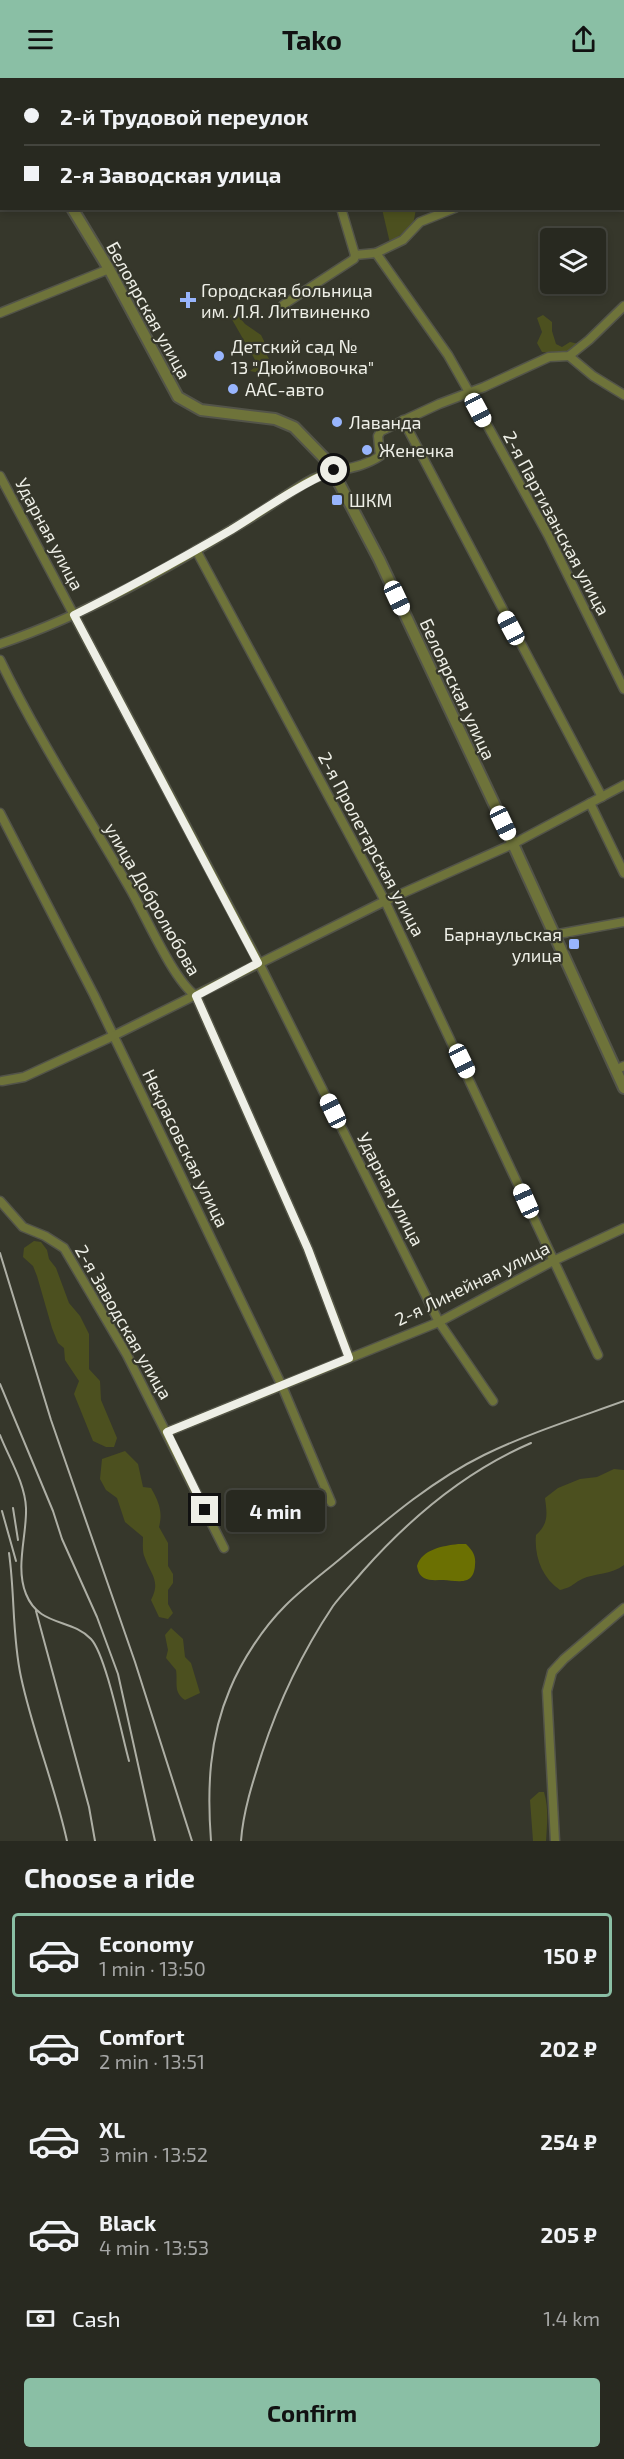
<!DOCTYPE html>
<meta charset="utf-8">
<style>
:root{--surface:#282920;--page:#303129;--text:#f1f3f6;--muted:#a5a6a5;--line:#44453e;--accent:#8abfa5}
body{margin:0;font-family:"Exo 2",sans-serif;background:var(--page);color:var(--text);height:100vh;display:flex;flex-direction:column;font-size:22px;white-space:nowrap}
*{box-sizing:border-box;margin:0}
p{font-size:20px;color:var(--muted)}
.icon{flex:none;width:33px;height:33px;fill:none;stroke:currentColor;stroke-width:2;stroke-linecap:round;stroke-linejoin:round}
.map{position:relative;height:1763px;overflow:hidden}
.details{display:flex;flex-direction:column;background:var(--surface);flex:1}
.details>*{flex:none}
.banner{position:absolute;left:0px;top:0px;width:624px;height:132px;box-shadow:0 3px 9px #0003,0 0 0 2px var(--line);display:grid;align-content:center;height:132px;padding:0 24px;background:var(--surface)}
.buttons{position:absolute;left:540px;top:150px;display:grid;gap:12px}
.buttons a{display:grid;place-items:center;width:66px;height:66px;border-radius:6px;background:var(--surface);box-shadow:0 3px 9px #0003,0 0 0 2px var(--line);font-size:30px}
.end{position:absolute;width:27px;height:27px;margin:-14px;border:8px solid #eeefe7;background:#111;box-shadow:0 0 0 3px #111}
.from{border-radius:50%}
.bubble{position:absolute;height:42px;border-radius:6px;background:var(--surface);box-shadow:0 3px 9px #0003,0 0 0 2px var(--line);font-size:20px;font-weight:700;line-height:42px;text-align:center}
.car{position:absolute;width:18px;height:36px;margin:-18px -9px;border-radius:8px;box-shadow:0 0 4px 2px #0007;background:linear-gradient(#fff 24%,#345 0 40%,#fff 0 76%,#345 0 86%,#fff 0)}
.banner b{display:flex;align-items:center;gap:21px;height:57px;font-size:22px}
.banner b+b{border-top:2px solid var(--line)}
.banner i{width:15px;height:15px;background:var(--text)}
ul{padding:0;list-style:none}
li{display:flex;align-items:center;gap:18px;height:84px;margin:0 12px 9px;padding:0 12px;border:3px solid transparent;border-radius:6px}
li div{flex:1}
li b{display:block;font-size:22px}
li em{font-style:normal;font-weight:700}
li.on{border-color:var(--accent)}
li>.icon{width:54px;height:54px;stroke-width:1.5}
h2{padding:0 24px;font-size:27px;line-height:72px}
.pay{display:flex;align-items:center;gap:15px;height:66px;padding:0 24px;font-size:22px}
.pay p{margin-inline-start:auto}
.cta{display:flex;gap:12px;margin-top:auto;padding:12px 24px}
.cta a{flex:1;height:69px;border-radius:6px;background:var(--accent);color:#111;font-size:24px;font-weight:700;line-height:69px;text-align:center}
header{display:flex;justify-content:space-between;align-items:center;height:78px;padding:0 24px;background:var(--accent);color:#111;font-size:27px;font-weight:700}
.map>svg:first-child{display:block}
.green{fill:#4c501f}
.water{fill:#6b7002}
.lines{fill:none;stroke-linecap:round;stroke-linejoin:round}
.minor-casing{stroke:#535449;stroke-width:11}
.tertiary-casing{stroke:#535449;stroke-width:14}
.minor{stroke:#6e733a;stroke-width:8}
.tertiary{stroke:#6e733a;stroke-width:10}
.rail{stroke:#aeafa5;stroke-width:2}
.route{stroke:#eeefe7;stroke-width:8}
.poi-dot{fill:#98b5fd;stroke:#36372b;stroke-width:2}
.labels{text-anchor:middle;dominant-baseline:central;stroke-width:4.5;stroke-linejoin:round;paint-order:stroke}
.poi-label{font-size:18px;fill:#eeefe7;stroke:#36372b;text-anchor:start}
.street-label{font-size:18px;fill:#eeefe7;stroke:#36372b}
</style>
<header><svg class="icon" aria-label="menu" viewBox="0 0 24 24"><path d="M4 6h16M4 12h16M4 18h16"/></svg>Tako<svg class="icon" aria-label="share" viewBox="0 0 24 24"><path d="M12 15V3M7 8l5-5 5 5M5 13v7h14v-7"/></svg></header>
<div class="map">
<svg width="624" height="1763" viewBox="0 0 624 1763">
<rect width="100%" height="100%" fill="#36372b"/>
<g class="green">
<polygon points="382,131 416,131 413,147 390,165"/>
<polygon points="236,235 245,246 261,257 264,263 263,270 269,281 269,287 260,295 250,293 258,287 230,238"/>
<polygon points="543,237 552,244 552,253 556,266 562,269 570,264 579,266 566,276 542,274 537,265 542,254 537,240"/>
<polygon points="34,1163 41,1164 47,1172 49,1181 56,1190 69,1225 80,1238 89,1256 89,1291 100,1303 101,1322 117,1360 114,1369 106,1369 93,1363 74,1316 79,1303 65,1282 64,1270 58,1265 52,1250 37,1198 33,1188 23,1179 24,1170"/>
<path d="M125,1373L138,1386L143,1409L151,1410C159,1424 163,1434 159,1449L168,1465V1488L173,1496V1505L168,1512V1526L173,1535L168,1541L159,1539L151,1522C161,1503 151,1497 145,1480C142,1474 143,1466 143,1459L125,1444L117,1420L106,1412L100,1401L102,1381Z"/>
<path d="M614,1391L624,1392V1487C611,1497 595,1495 582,1501C572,1506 573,1509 560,1512C542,1500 534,1478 536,1457C549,1445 547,1436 545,1420L558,1410L580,1401L597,1399Z"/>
<path d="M171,1550L183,1561L185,1579L191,1585L200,1615L185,1622C173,1614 178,1605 176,1592L166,1580L168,1572L165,1557Z"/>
<path d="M539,1714H544C549,1731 547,1746 546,1763H533L530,1722Z"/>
</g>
<path class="water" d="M458,1466H466C473,1473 476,1478 475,1487C474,1508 458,1503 443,1502C437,1502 429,1503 424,1500C419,1497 418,1493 417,1488C422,1471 443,1468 458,1466Z"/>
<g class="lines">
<defs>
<g id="minor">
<polyline points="173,0 174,2"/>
<polyline points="265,0 266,2"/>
<polyline points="228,2 231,0"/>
<polyline points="622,90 624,89"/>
<polyline points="341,130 355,177 376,175 448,277 469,314 548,457 624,611"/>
<polyline points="376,175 403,162 420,144 455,130"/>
<polyline points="283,227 354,181 355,177"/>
<polyline points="0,235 109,191"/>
<polyline points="569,278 593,298 624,317"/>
<polyline points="403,342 602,719"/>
<polyline points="0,398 259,885 439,1244 493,1323"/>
<polyline points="196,472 385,823 598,1277"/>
<path d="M0,566C88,536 170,489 249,441C269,429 288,415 307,404C331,390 358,393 380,378L378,358L381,353L439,326L484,309L549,279L569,278L589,262L624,228"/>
<path d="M0,582C38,661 86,734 129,809C145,836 173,902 196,918L308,1171L349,1279"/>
<polyline points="590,725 624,795"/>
<polyline points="0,735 94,917 282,1308 331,1424"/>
<polyline points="553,857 624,844"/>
<polyline points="615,992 624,988"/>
<polyline points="2,1003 24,999 113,958 385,823 513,766 624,707"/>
<polyline points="0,1123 23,1149 45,1158 64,1170 127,1277 224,1470"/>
<polyline points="167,1354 439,1244 553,1183 624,1150"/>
<polyline points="555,1763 547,1613 552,1594 564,1581 624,1530"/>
</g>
<g id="tertiary">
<polyline points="11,0 12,2"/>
<polyline points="72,130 109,191 178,319 201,332 275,341 294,349 328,384 379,481 513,766 624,1010"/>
</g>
</defs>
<use href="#minor" class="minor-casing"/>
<use href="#tertiary" class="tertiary-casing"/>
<use href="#minor" class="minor"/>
<use href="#tertiary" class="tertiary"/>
<g class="rail">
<polyline points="0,1175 51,1342 135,1584 192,1763"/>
<polyline points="0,1306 53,1433 62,1461 97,1539 118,1596 155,1763"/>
<path d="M0,1357C9,1380 25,1405 26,1430C27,1457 15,1489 26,1516C39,1549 71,1540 91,1561C106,1577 122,1658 129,1683"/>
<polyline points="13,1430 18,1462"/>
<polyline points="2,1433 16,1483"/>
<path d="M9,1475C15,1517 12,1558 21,1599C33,1655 55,1708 67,1763"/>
<polyline points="36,1533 89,1729 95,1763"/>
<path d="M211,1763C207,1711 209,1660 230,1611C242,1582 263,1550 285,1528C302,1511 322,1496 340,1481C385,1443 431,1403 484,1377C529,1355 577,1340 624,1323"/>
<path d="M241,1763C243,1734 253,1703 262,1675C279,1623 303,1573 333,1528C342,1516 353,1505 363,1493C410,1440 466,1393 531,1365"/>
</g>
</g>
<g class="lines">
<path class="route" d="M205,1432L167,1354L349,1280L308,1171L196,918L258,885L74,537C127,511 179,482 231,452C265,431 297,408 334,392"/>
</g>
<g class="poi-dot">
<path d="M185 213h6v6h6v6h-6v6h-6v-6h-6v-6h6z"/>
<circle cx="219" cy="278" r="6"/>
<circle cx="233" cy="311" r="6"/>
<circle cx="337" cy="344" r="6"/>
<circle cx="367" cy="372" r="6"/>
<rect x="331" y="416" width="12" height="12" rx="3"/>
<rect x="568" y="860" width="12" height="12" rx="3"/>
</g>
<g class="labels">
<g class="poi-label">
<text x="201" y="212">Городская больница<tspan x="201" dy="21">им. Л.Я. Литвиненко</tspan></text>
<text x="231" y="268">Детский сад №<tspan x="231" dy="21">13 "Дюймовочка"</tspan></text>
<text x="245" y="311">ААС-авто</text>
<text x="349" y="344">Лаванда</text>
<text x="379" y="372">Женечка</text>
<text x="349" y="422">ШКМ</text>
<text x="562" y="856" text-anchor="end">Барнаульская<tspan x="562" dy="21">улица</tspan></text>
</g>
<g class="street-label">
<text transform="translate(149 232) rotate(61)">Белоярская улица</text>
<text transform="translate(557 445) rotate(62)">2-я Партизанская улица</text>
<text transform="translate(50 456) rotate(62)">Ударная улица</text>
<text transform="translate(458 611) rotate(65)">Белоярская улица</text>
<text transform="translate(372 766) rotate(62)">2-я Пролетарская улица</text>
<text transform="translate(153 821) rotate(60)">улица Добролюбова</text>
<text transform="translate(186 1070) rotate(64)">Некрасовская улица</text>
<text transform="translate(391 1111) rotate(63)">Ударная улица</text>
<text transform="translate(472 1205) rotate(-26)">2-я Линейная улица</text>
<text transform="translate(124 1244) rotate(60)">2-я Заводская улица</text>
</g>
</g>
</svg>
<div class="buttons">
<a><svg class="icon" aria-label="layers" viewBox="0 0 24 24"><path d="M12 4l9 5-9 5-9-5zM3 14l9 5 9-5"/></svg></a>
</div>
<i class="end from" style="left:334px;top:392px"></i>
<i class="end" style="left:205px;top:1432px"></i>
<div class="bubble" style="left:226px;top:1412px;width:99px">4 min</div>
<i class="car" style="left:478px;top:332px;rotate:152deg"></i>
<i class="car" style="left:397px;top:520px;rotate:155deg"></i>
<i class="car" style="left:511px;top:550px;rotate:332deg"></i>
<i class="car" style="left:503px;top:745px;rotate:155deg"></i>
<i class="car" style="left:462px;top:983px;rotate:154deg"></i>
<i class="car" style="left:333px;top:1033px;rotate:334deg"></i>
<i class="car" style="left:526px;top:1123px;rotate:336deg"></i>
<div class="banner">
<b><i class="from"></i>2-й Трудовой переулок</b>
<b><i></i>2-я Заводская улица</b>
</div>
</div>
<section class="details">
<h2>Choose a ride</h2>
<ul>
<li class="on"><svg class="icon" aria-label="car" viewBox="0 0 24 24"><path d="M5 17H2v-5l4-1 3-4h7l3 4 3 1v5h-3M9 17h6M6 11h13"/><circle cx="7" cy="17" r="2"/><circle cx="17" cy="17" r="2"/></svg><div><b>Economy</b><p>1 min · 13:50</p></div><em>150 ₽</em></li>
<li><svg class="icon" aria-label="car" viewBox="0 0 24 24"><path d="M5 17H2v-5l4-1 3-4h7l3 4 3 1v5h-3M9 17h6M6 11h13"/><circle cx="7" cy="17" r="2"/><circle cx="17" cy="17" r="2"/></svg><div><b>Comfort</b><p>2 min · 13:51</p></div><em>202 ₽</em></li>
<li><svg class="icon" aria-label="car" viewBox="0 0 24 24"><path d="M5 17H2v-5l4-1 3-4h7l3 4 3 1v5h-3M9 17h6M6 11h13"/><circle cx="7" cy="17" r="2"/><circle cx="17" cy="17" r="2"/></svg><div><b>XL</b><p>3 min · 13:52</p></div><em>254 ₽</em></li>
<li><svg class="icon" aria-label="car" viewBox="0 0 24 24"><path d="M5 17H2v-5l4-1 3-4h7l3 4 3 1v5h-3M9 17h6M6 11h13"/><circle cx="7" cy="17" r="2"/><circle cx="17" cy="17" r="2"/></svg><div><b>Black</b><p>4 min · 13:53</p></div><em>205 ₽</em></li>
</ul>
<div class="pay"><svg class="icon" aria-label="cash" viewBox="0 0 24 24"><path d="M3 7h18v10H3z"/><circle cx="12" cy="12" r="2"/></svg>Cash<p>1.4 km</p></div>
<div class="cta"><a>Confirm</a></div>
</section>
